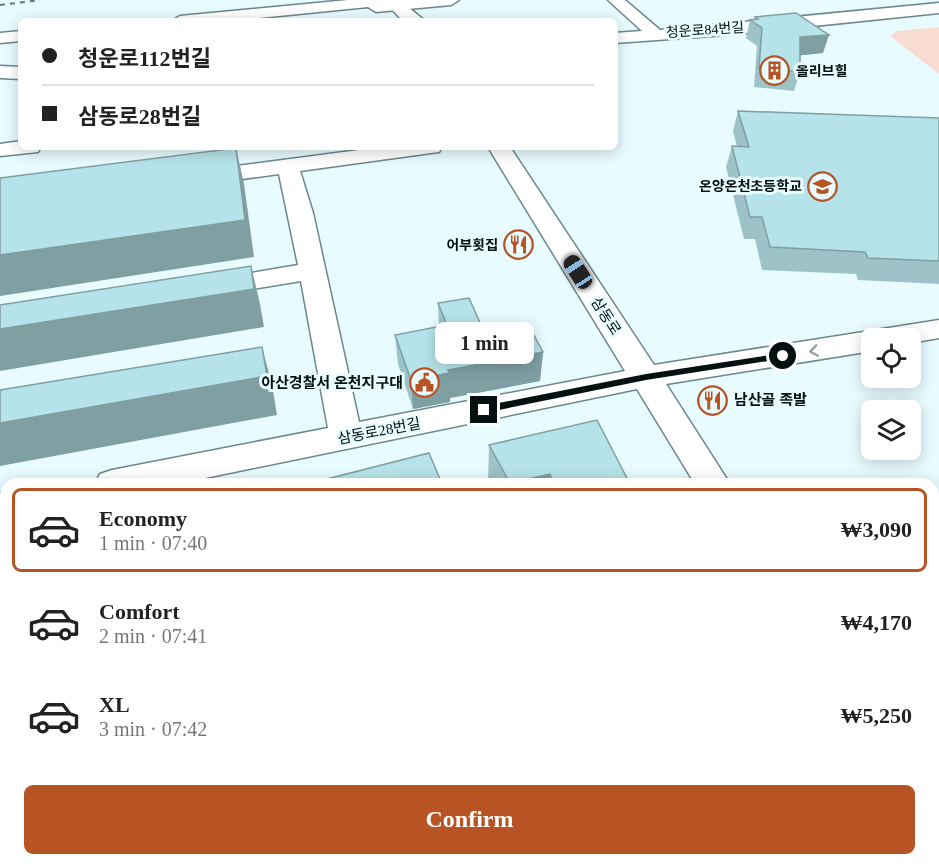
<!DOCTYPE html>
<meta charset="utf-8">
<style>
:root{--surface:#fff;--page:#f2f2f2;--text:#222;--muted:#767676;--line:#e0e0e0;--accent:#b85323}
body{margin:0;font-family:"Times New Roman","Noto Sans KR",serif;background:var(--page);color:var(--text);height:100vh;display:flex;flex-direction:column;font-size:22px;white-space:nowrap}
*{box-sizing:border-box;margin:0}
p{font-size:20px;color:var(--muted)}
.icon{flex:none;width:33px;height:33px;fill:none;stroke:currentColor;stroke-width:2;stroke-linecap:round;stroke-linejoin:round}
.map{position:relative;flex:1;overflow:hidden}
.drawer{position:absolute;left:0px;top:478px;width:939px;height:388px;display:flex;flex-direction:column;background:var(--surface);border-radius:18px 18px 0 0;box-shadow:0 3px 15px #0003}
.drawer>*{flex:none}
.guide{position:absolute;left:18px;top:18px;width:600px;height:132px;border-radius:9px;box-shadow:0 3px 15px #0003;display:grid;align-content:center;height:132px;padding:0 24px;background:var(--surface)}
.tools{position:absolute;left:861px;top:328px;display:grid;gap:12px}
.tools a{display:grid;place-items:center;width:60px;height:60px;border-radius:9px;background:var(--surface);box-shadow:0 3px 15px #0003;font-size:30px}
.end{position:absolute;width:27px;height:27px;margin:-14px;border:8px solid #051011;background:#fff;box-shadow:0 0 0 3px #fff}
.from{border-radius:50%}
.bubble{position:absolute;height:42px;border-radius:9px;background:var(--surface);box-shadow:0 3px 15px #0003;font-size:20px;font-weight:600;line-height:42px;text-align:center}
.car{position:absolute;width:18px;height:36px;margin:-18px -9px;border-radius:8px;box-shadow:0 0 4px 2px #0007;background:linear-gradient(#222 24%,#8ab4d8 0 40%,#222 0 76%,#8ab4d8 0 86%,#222 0)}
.guide b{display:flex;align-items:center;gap:21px;height:57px;font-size:22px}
.guide b+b{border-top:2px solid var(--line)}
.guide i{width:15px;height:15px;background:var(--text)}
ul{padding:10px 0 0;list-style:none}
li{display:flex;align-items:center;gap:18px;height:84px;margin:0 12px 9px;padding:0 12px;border:3px solid transparent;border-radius:9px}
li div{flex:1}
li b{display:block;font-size:22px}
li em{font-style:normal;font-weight:600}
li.current{border-color:var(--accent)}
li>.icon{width:54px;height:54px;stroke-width:1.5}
.primary-button{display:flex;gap:12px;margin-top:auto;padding:12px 24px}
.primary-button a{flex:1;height:69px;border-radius:9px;background:var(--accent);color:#fff;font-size:24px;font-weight:600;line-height:69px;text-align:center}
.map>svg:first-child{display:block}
.green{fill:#f9dcd1}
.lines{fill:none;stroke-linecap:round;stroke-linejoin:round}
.minor-casing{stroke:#6a888c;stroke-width:3}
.major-casing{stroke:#6a888c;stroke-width:3}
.minor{fill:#fff;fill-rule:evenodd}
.major{fill:#fff;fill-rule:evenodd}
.rail{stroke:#697879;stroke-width:2;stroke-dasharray:5 5;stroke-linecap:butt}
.wall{fill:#9dc3c8}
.shaded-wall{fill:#7f9fa3}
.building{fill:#b6e3e9;stroke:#7f9fa3;stroke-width:1.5}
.oneway{stroke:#9b9fa0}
.route{fill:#051011}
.labels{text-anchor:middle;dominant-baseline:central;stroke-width:6;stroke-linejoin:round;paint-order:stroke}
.far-street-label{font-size:14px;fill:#051011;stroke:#e8fbfe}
.far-poi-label{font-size:14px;font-weight:bold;fill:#051011;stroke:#e8fbfe;text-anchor:end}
.street-label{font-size:15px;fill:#051011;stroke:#e8fbfe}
.poi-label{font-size:15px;font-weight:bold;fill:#051011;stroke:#e8fbfe;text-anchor:end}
</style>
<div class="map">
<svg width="939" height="866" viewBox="0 0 939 866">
<rect width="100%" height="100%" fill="#e8fbfe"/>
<polygon class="green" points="939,27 939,74 890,36 897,31"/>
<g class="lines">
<defs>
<g id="minor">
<polygon points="396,0 402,2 425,21 401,19 388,5"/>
<polygon points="608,0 625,0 660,30 939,3 939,13 727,35 615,43 615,33 642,31"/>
<polygon points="0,66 21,67 21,79 0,78"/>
<polygon points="21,141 21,147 41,147 38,152 0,156 0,144"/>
<polygon points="382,147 442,147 439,152 431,153 300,171 313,213 359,422 625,371 488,147 510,147 654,365 939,320 939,338 910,343 910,339 872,339 872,351 666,384 730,484 695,484 637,389 176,484 95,484 100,474 112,470 328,428 301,281 211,296 201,294 197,288 201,282 211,280 298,265 279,174 198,185 190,183 187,178 190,173 198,171"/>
<polygon points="6,492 6,520 0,521 0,493"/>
<polygon points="939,554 939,586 933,587 933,555"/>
<polygon points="933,807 939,810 939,866 928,861 933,861"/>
</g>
<g id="major">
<polygon points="348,0 459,0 451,5 376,12 368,7 230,21 172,21 180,16"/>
<polygon points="21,31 21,41 0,43 0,33"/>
</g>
</defs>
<use href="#minor" class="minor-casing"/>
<use href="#major" class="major-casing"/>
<use href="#minor" class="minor"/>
<use href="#major" class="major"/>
<polyline class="rail" points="0,5 40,0"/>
</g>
<g class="wall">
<polygon points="755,17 823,53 800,55 800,72 794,91 754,87 757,46 746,38 750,20 754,20"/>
<polygon points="738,111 939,118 939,284 858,280 856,274 762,270 755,239 744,239 726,167 732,146 737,147 733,131"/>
<polygon points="438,303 486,336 543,352 540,381 450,398 450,402 413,409 398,364 395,335 439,327"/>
<polygon points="489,445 630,484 488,484"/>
</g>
<g class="shaded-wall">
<polygon points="829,35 823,53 794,56 800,37"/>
<polygon points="236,148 244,184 254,257 0,296 0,255"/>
<polygon points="251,266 260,304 264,327 0,371 0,329"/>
<polygon points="262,347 272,385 277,415 0,466 0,423"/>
<polygon points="543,352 540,381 450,398 450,402 413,409 411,380 448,370"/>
<polygon points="550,474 549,484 510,484 510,483"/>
<polygon points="6,612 6,653 0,654 0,613"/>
<polygon points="260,861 332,861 335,866 264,866"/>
<polygon points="537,861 587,861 586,863 578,866 524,866"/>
</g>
<g class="building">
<polygon points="796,13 829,35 800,37 800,72 759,68 762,28 750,20 758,19 755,17"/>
<polygon points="738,111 939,118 939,261 868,258 865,252 770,247 762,217 750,217 732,146 749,147"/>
<polygon points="236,148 245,220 0,255 0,178"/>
<polygon points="251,266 254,289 0,329 0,305"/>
<polygon points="469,298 486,336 530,328 543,352 448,370 449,373 411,380 395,335 447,325 438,303"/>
<polygon points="262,347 267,376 0,423 0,390"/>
<polygon points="597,420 630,484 555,484 550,474 510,483 489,445"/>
<polygon points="429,453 442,484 307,484"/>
<polygon points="6,554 6,612 0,613 0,555"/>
<polygon points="326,861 537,861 524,866 327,866"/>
</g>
<defs><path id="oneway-chevron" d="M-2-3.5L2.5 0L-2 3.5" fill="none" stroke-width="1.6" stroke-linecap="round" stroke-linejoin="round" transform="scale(1.5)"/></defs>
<use class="oneway" href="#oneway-chevron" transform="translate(814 351) rotate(171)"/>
<polygon class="route" points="783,353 788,356 787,358 646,380 484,413 479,410 484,406 646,374"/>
<defs>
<symbol id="building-ring" viewBox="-11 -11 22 22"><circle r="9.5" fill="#e8fbfe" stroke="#b85323" stroke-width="1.5"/><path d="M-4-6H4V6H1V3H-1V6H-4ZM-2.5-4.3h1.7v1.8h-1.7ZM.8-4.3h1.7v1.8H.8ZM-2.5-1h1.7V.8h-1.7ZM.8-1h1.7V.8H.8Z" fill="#b85323"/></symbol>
<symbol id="school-ring" viewBox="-11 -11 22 22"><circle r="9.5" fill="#e8fbfe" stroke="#b85323" stroke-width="1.5"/><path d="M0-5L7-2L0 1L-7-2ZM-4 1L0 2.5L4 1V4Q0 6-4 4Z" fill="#b85323"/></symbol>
<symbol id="restaurant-ring" viewBox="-11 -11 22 22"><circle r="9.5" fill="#e8fbfe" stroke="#b85323" stroke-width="1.5"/><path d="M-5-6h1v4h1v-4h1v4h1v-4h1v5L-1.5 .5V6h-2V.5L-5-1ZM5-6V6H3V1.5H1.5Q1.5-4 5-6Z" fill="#b85323"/></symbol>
<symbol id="civic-ring" viewBox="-11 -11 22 22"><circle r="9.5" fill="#e8fbfe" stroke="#b85323" stroke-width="1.5"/><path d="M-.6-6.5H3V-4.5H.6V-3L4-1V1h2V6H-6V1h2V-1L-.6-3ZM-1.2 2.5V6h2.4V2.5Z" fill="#b85323"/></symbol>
</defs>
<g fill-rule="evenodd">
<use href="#building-ring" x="758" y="54" width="33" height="33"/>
<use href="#school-ring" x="806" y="170" width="33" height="33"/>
<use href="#restaurant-ring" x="502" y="228" width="33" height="33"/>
<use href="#civic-ring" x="408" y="366" width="33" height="33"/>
<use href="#restaurant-ring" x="696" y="384" width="33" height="33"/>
</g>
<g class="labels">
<g class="far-street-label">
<text transform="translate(705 30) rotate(-4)">청운로84번길</text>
</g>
<g class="far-poi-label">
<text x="796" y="71" text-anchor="start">올리브힐</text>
<text x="802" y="186">온양온천초등학교</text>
<text x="498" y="245">어부횟집</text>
</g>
<g class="street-label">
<text transform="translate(606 316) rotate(57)">삼동로</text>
<text transform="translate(379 431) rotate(-11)">삼동로28번길</text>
</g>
<g class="poi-label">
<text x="403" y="383">아산경찰서 온천지구대</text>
<text x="734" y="400" text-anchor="start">남산골 족발</text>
</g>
</g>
</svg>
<div class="tools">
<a><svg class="icon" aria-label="locate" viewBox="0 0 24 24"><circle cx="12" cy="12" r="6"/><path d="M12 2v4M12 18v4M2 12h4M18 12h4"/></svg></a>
<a><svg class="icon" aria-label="layers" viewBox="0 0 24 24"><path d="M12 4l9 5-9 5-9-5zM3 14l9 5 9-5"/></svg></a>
</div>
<i class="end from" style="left:783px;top:356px"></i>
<i class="end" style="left:484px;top:410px"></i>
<div class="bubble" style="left:435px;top:322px;width:99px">1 min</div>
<i class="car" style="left:578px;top:272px;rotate:327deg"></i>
<div class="guide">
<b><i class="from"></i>청운로112번길</b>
<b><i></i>삼동로28번길</b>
</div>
<section class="drawer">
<ul>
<li class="current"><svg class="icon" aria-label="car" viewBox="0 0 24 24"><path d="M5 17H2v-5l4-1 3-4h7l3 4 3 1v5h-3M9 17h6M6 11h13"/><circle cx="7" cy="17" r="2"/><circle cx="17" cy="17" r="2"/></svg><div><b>Economy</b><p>1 min · 07:40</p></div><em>₩3,090</em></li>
<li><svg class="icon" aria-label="car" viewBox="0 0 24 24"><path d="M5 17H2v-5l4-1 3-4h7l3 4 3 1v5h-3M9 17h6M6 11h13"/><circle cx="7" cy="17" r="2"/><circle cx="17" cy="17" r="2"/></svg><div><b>Comfort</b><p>2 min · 07:41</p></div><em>₩4,170</em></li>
<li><svg class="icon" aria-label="car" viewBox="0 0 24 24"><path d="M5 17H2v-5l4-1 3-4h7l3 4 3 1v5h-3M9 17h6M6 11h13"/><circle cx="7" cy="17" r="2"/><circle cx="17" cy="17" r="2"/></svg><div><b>XL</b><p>3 min · 07:42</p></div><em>₩5,250</em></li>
</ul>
<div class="primary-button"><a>Confirm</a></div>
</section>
</div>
